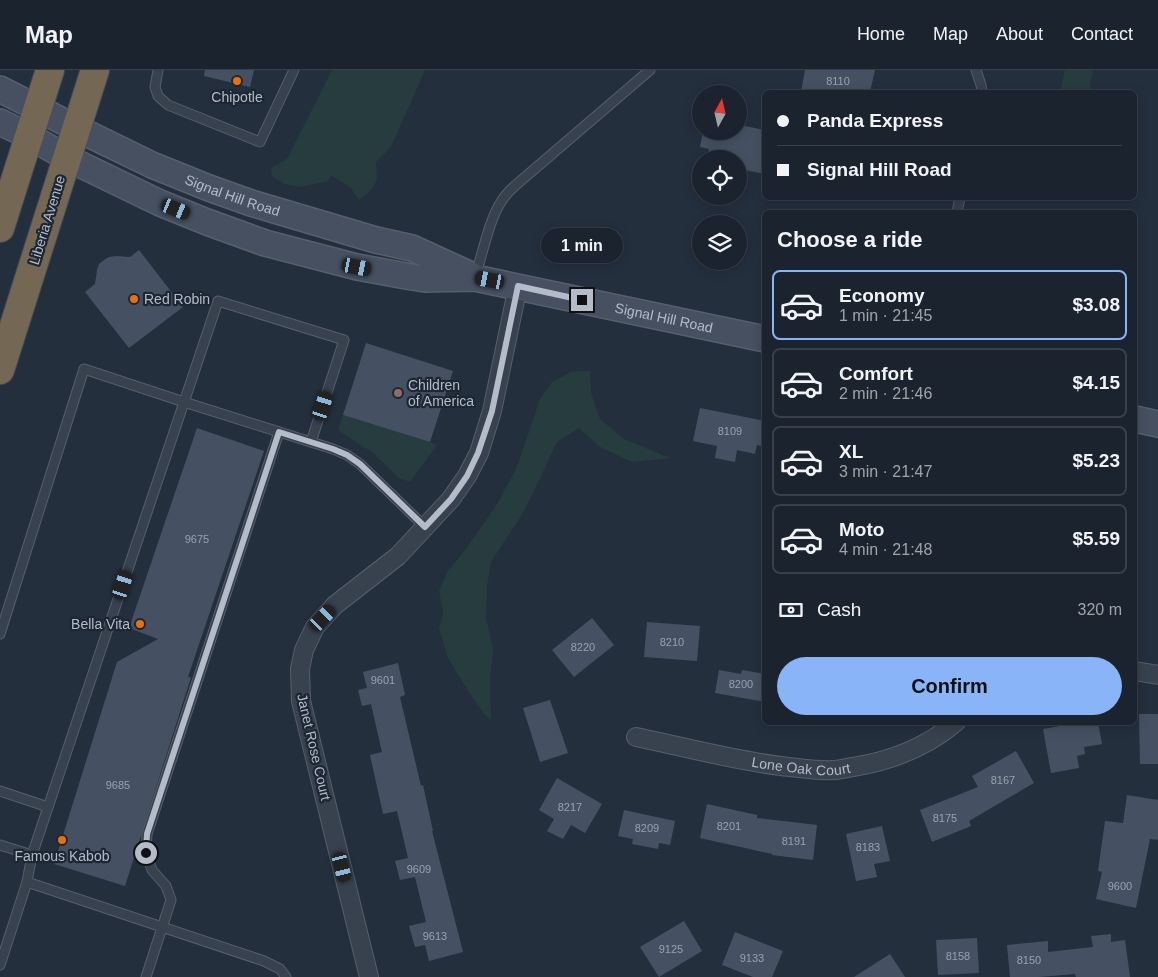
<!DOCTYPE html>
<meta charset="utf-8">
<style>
:root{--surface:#1b232e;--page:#282f3a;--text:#f1f3f6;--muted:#a0a4aa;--line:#39404a;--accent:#8ab4f8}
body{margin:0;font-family:Arial,sans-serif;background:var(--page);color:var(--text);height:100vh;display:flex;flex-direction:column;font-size:19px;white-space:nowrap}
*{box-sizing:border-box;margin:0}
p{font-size:16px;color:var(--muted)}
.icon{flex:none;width:28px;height:28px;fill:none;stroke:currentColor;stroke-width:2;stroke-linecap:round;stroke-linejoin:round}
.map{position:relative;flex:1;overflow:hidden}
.drawer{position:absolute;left:762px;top:140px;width:375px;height:515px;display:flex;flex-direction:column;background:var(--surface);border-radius:8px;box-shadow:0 2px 12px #0003,0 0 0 1px var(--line)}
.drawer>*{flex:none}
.banner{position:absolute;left:762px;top:20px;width:375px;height:110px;border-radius:8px;box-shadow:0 2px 12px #0003,0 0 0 1px var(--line);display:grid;align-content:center;height:110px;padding:0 15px;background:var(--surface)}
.needle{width:32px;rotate:8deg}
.tools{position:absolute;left:692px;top:15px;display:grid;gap:10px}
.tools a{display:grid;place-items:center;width:55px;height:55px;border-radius:50%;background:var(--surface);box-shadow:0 2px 12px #0003,0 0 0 1px var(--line);font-size:25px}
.end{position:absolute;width:22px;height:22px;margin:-11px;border:6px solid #b4bcc9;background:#111;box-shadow:0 0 0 2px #111}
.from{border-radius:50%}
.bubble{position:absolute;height:35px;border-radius:18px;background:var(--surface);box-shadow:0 2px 12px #0003,0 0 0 1px var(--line);font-size:16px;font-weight:600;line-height:35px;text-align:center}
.car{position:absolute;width:15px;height:30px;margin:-15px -8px;border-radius:6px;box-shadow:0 0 4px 1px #0007;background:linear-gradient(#222 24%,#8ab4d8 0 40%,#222 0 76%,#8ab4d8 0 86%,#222 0)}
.banner b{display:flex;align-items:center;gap:18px;height:48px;font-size:19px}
.banner b+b{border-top:1px solid var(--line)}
.banner i{width:12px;height:12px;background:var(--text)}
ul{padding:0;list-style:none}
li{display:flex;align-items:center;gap:15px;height:70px;margin:0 10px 8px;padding:0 5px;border:2px solid var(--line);border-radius:8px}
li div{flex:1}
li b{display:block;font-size:19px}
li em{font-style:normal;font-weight:600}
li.on{border-color:var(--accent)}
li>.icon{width:45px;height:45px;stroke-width:1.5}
h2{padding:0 15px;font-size:22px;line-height:60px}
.pay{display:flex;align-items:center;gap:12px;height:55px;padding:0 15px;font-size:19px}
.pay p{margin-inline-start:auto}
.action{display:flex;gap:10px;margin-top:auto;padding:10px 15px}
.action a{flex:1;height:58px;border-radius:30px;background:var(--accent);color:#111;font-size:20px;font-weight:600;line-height:58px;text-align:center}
header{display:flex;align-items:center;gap:30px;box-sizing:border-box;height:70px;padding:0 25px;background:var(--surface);border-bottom:1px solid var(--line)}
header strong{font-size:24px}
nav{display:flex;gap:28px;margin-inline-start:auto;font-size:18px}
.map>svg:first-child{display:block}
.green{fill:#263c3f}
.building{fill:#455162}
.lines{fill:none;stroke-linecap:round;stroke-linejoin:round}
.lane-casing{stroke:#565f6c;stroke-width:11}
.street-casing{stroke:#565f6c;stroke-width:20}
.secondary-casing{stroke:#565f6c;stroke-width:28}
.highway-casing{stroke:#434c59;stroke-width:30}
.lane{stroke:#38414e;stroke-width:9}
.street{stroke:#38414e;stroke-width:18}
.secondary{stroke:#465061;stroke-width:25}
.highway{stroke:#746855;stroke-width:28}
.route{stroke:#b4bcc9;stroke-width:6}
.food-dot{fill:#e8710a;stroke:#1d2633;stroke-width:2}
.education-dot{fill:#8d6e63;stroke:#1d2633;stroke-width:2}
.labels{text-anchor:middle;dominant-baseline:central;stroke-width:4.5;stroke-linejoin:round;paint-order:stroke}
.number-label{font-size:11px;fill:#98a1af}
.poi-label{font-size:14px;fill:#b4bcc9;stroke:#1d2633}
.street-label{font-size:14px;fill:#b4bcc9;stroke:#1d2633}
</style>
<header>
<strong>Map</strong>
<nav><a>Home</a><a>Map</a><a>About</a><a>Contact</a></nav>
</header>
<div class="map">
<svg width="1158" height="907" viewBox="0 0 1158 907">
<rect width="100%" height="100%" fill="#242f3e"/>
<g class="green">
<polygon points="332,0 425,0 391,77 376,92 377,109 372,119 359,130 351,118 331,105 328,111 300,117 284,114 272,106 271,98 287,89"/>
<polygon points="1065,0 1093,0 1090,14 1091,22 1060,22"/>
<polygon points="590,301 591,323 600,349 624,369 670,388 632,392 600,377 579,358 557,372 532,425 521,446 491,492 487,516 486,548 493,579 490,611 491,650 483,642 470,624 448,588 439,559 443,543 439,521 448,501 463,483 482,456 497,434 517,397 540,329 552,312 571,302"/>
<polygon points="343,345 430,372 437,375 410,412 399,408 370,380 365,378 338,360"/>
</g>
<g class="building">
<polygon points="205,0 254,0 250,17 204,6"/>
<polygon points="805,0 875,0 870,22 801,22"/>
<polygon points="739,55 765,60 765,104 739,99 739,89 707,89 709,79 700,77 703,61 739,61"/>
<polygon points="139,180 183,237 129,278 85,222 95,214 97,200 99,194 104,190 109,187 116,186 130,187"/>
<polygon points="366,273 453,301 430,372 343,345"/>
<polygon points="700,338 765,351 765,377 757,375 755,384 737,380 735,392 715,388 717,376 693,371"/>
<polygon points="197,358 264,381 188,607 191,607 125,816 54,794 117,592 158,569 129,558"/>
<polygon points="592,548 614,575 574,607 552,580"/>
<polygon points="647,552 700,556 697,591 644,587"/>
<polygon points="398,593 405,625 400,627 421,716 423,715 433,761 432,761 463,882 429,891 425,875 415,877 409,856 426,852 415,807 400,810 395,791 408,788 397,741 383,744 370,685 382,682 371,634 362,636 358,620 367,618 363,602"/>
<polygon points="719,600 741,604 742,600 765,604 765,632 715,623"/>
<polygon points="550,630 568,683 540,692 523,638"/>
<polygon points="1139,644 1158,644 1158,694 1140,694"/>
<polygon points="1083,652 1098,652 1102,674 1084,677 1085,684 1077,686 1079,698 1051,703 1043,659"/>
<polygon points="1016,681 1034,713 969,751 971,756 932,772 920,740 978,717 972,706"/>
<polygon points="557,708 602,734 585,763 571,755 563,769 547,761 554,749 539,740"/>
<polygon points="1127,725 1158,730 1158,770 1150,769 1136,838 1096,829 1102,802 1098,801 1105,751 1123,753"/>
<polygon points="707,734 757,745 757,748 817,755 813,790 772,785 772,784 700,768"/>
<polygon points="624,740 675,751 670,775 659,773 658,779 632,774 633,769 618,766"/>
<polygon points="882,756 890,791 874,794 877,807 856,811 846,764"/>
<polygon points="684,851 702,881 659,907 640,877"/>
<polygon points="735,862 783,881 772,907 753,907 722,895"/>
<polygon points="1111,864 1111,872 1125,870 1130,907 1076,907 1075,904 1039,907 1010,907 1007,875 1048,871 1048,882 1093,877 1091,866"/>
<polygon points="977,868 979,903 938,905 936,870"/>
<polygon points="890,884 905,907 854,907"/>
</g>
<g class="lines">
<defs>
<g id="lane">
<polyline points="158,0 155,17 158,26 168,35 260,72 294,0"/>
<polyline points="976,0 981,15 982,22"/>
<polyline points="957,142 960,128"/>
<path d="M475,207C482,186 489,150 501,132C505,125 511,119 517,114L650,0"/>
<polyline points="0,564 84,299 184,332 333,379 347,385 360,394 425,457"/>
<polyline points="0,721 48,737"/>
<polyline points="0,775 32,785 27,812 0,895"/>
<polyline points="32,785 218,231 344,270 311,372"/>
<polyline points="27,812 264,891 280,899 286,907"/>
<polyline points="146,907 171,830 166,816 152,800 146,783 147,764 279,362"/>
</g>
<g id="street">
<polyline points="1135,601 1158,605"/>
<path id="s1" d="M636,667C684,677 732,690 781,696C798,698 816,701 834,700C840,700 846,698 853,697C890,691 927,677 956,652"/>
<polyline points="369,907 301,631 300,599 304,580 315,557 335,535 398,486 451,429 467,406 479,383 492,341 518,216"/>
</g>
<g id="secondary">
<path id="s2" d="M0,19L76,58L152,95L209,118L251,133L288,144L376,170L412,178L471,205"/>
<path id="s3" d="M0,52L29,66L67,88L160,133L207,152L265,173L357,197L406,206L425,209L475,208L765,269"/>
<polyline points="1135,349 1158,354"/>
</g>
<g id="highway">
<polyline points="0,158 50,0"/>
<polyline points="0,300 95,0"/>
</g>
</defs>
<use href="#lane" class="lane-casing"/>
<use href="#street" class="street-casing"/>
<use href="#secondary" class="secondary-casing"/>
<use href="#highway" class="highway-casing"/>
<use href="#lane" class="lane"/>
<use href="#street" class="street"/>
<use href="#secondary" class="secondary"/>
<use href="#highway" class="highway"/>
</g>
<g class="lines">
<polyline class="route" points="146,783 147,764 279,362 333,379 347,385 360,394 425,457 451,429 467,406 478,383 492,341 518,216 582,230"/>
</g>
<g class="food-dot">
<circle cx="237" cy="11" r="5"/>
<circle cx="134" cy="229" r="5"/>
<circle cx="140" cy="554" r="5"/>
<circle cx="62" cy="770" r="5"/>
</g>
<circle class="education-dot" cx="398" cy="323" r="5"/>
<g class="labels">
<g class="number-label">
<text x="838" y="11">8110</text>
<text x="730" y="361">8109</text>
<text x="197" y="469">9675</text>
<text x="672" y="572">8210</text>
<text x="583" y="577">8220</text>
<text x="383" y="610">9601</text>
<text x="741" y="614">8200</text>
<text x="1003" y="710">8167</text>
<text x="118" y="715">9685</text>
<text x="570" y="737">8217</text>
<text x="945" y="748">8175</text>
<text x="729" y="756">8201</text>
<text x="647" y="758">8209</text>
<text x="794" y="771">8191</text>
<text x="868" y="777">8183</text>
<text x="419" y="799">9609</text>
<text x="1120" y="816">9600</text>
<text x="435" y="866">9613</text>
<text x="671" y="879">9125</text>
<text x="958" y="886">8158</text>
<text x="752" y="888">9133</text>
<text x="1029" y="890">8150</text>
</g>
<g class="poi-label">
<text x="237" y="27">Chipotle</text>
<text x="144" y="229" text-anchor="start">Red Robin</text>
<text x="408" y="315" text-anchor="start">Children<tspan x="408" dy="16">of America</tspan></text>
<text x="130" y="554" text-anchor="end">Bella Vita</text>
<text x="62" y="786">Famous Kabob</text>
</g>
<g class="street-label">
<text stroke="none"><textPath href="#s2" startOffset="256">Signal Hill Road</textPath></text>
<text transform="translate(47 150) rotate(-73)">Liberia Avenue</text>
<text stroke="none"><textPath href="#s3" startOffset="699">Signal Hill Road</textPath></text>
<text transform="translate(314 677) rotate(77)">Janet Rose Court</text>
<text stroke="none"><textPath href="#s1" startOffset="168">Lone Oak Court</textPath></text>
</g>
</g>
</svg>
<div class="tools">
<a><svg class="needle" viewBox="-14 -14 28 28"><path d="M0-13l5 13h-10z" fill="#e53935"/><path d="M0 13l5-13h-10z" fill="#a0a4aa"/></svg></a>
<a><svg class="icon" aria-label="locate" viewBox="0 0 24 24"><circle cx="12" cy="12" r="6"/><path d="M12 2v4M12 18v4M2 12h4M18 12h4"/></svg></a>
<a><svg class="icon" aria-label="layers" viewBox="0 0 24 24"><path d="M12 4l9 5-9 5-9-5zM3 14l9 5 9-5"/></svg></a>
</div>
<i class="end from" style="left:146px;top:783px"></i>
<i class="end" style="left:582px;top:230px"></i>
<div class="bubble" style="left:541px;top:158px;width:82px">1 min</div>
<i class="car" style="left:176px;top:139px;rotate:112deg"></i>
<i class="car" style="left:357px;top:197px;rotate:101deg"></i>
<i class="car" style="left:490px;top:210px;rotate:281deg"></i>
<i class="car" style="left:323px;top:336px;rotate:18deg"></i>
<i class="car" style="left:123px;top:515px;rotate:18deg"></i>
<i class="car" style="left:323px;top:548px;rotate:44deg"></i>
<i class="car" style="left:342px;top:797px;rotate:166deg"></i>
<div class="banner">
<b><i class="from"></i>Panda Express</b>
<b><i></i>Signal Hill Road</b>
</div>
<section class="drawer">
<h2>Choose a ride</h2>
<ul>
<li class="on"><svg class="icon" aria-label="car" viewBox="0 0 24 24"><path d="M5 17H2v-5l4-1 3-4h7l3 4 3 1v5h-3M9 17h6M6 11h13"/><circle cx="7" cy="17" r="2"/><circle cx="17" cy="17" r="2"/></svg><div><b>Economy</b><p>1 min · 21:45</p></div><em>$3.08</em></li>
<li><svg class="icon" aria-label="car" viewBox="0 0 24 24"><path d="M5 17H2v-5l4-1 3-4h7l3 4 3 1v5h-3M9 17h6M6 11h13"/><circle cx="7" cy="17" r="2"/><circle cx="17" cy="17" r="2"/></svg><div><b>Comfort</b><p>2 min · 21:46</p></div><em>$4.15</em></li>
<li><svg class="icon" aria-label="car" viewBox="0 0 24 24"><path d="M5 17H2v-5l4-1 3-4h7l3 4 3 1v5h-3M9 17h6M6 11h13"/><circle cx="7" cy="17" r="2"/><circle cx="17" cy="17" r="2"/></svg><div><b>XL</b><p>3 min · 21:47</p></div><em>$5.23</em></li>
<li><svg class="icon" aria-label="car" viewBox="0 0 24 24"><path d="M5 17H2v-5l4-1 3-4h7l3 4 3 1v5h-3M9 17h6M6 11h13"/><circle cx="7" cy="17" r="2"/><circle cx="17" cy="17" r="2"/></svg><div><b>Moto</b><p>4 min · 21:48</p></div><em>$5.59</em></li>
</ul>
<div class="pay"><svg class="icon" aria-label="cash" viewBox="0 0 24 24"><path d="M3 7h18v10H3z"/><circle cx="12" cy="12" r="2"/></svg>Cash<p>320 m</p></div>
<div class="action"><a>Confirm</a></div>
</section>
</div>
